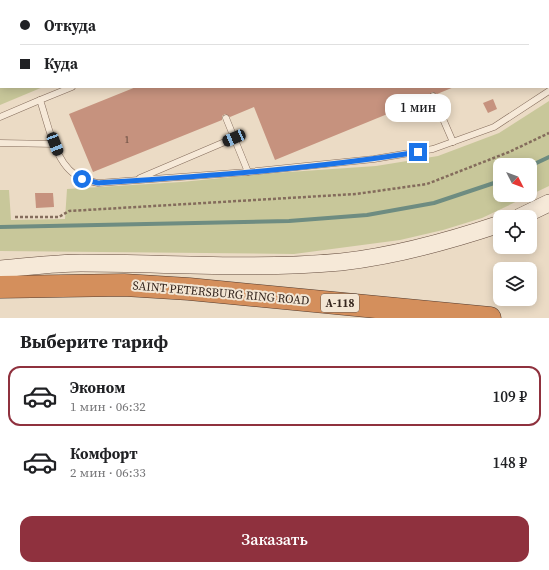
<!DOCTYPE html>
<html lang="ru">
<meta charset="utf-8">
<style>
:root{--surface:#fff;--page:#f6f6f6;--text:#202124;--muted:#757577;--line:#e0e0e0;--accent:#8f313e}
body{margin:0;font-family:"Source Serif 4",serif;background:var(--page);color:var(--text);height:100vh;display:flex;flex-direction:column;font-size:15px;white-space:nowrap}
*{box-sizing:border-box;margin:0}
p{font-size:13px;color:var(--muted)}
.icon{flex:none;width:22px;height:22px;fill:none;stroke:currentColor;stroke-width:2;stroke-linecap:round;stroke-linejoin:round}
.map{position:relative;height:318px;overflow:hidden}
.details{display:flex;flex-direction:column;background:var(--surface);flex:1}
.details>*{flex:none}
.banner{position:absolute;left:0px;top:0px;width:549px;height:88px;box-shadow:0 2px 10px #0003;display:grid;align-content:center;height:88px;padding:0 20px;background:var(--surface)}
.needle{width:26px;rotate:132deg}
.controls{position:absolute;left:493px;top:158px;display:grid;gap:8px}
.controls a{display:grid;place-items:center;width:44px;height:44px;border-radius:8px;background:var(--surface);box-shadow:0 2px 10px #0003;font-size:20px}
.end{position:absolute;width:18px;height:18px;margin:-9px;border:5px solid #1a73e8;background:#fff;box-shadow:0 0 0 2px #fff}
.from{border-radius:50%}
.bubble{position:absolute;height:28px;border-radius:12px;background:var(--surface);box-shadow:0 2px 10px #0003;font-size:13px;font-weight:600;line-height:28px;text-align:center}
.car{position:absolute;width:12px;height:24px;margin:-12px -6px;border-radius:5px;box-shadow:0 0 3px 1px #0007;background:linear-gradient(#222 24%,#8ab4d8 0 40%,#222 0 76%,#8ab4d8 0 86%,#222 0)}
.banner b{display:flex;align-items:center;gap:14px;height:38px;font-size:15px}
.banner b+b{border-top:1px solid var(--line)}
.banner i{width:10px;height:10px;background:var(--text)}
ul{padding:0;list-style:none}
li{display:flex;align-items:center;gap:12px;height:60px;margin:0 8px 6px;padding:0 12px;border:2px solid transparent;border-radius:12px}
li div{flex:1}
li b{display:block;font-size:15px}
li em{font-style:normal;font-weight:600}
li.selected{border-color:var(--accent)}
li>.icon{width:36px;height:36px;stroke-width:1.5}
h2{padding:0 20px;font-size:18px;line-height:48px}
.button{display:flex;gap:8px;margin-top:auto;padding:8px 20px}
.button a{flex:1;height:46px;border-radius:12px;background:var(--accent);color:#fff;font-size:16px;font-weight:600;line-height:46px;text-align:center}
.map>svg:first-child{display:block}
.green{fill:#c8c79a;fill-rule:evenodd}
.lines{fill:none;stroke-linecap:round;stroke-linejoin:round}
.stream{stroke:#6e8c81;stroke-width:4}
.building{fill:#c6927e}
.service-casing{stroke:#846c5c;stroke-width:7}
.secondary-casing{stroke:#664e40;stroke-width:18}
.motorway-casing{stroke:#533c30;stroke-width:23}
.path{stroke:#846c5c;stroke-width:2.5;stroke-dasharray:3 2;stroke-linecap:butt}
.service{stroke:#f6e9d8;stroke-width:6}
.secondary{stroke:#f6e9d8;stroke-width:17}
.motorway{stroke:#d48f5c;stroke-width:22}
.route{stroke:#1a73e8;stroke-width:5}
.labels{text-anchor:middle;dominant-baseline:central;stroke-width:4;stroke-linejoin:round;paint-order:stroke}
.number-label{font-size:10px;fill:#5a4237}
.shield{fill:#f3e6d4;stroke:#6f6055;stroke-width:1}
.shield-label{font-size:11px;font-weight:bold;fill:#36271f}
.street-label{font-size:12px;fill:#36271f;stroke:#f3e6d4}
</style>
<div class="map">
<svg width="549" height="318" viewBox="0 0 549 318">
<rect width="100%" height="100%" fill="#ebdbc5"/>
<g class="green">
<polygon points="0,74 1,87 43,87 0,105"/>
<path d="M549,101V186L482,218L443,230L400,240L294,254L0,251V190H9L11,220L65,219L67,189L181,182L275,173L376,166L438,156L499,133ZM500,165H530V195H500Z"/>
</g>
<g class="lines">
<g class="stream">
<polyline points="530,166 549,157"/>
<polyline points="0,227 289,221 367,215 434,203 500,181"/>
</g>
</g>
<g class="building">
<polygon points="136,87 454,87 437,94 432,92 429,97 275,160 254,107 230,117 225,114 222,116 222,120 93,172 69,114"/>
<polygon points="493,99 497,109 488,113 483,103"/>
<polygon points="35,193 53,193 54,207 36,208"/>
</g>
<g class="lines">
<defs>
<g id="service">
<polyline points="21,0 22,1"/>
<polyline points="150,0 150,1"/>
<polyline points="186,1 188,0"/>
<polyline points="277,1 280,0"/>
<path d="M72,87L40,100C49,126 55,168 83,179C88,181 93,182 98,183L248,172L374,159L433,149L494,127L549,91"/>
<polyline points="433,96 453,142"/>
<polyline points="0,117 40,100"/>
<polyline points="226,118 248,172"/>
<polyline points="0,143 55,144"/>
<polyline points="140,178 234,138"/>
</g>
<g id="secondary">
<polyline points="520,217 549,203"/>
<path d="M0,269C27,267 54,263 81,263C168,263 255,270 341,262C395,256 449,241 500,224"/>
</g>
<polyline id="motorway" points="0,287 124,285 189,289 490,318"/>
</defs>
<use href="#service" class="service-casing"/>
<use href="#secondary" class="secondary-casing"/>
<use href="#motorway" class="motorway-casing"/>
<g class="path">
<polyline points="166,0 167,1"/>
<polyline points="6,1 8,0"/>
<polyline points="0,4 1,4"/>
<polyline points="0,51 1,50"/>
<polyline points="15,217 59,217 69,211 356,194 427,184 509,152 549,133"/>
</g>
<use href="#service" class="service"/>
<use href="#secondary" class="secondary"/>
<use href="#motorway" class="motorway"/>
</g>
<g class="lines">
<path class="route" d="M82,179L98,183C205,176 313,169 418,152"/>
</g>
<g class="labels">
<g class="number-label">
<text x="127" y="139">1</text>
</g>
<rect class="shield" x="321" y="294" width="38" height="18" rx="3"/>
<g class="shield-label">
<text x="340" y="303">А-118</text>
</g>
<g class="street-label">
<text transform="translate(221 293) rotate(5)">SAINT PETERSBURG RING ROAD</text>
</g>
</g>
</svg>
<div class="controls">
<a><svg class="needle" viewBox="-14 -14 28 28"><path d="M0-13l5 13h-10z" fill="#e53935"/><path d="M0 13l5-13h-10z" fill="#757577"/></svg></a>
<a><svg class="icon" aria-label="locate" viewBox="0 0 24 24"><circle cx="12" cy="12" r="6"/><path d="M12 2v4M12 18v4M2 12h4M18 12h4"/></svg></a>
<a><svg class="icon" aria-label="layers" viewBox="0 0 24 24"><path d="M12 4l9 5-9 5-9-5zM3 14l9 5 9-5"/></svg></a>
</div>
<i class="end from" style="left:82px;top:179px"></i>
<i class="end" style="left:418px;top:152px"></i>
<div class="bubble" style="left:385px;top:94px;width:66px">1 мин</div>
<i class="car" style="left:234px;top:138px;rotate:247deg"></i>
<i class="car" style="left:55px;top:144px;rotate:159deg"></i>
<div class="banner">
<b><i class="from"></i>Откуда</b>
<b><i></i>Куда</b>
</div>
</div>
<section class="details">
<h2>Выберите тариф</h2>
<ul>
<li class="selected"><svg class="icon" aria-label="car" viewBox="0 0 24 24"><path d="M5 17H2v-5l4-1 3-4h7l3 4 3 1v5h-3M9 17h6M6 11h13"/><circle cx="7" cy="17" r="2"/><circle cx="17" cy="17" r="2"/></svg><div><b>Эконом</b><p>1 мин · 06:32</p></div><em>109 ₽</em></li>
<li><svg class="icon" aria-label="car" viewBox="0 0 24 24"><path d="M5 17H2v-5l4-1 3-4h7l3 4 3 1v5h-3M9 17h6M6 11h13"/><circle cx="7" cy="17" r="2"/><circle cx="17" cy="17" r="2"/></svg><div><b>Комфорт</b><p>2 мин · 06:33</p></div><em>148 ₽</em></li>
</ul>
<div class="button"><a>Заказать</a></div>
</section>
